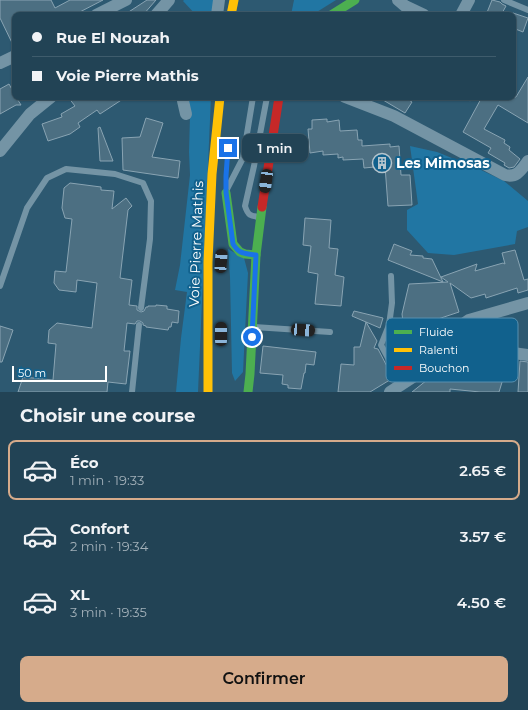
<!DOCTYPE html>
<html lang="fr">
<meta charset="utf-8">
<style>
:root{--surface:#224355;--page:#2e4e5f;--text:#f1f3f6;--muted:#a2b0b9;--line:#3f5c6c;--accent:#d6ab8b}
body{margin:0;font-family:Montserrat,sans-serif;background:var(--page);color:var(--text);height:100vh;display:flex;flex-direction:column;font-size:15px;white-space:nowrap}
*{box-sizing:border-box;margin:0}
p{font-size:13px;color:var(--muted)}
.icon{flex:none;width:22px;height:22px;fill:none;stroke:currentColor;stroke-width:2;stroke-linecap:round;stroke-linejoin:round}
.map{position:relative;height:392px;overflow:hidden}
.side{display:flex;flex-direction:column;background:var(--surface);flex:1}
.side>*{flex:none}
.hud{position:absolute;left:12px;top:12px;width:504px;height:88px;border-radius:8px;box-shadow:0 1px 3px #0004,0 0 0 1px var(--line);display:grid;align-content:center;height:88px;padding:0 20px;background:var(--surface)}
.scale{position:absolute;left:12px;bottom:10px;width:95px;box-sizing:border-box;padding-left:4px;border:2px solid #fff;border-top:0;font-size:11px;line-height:14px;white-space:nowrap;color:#fff;-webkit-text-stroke:3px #11618d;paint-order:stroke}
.end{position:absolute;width:18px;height:18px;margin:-9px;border:5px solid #1a73e8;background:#fff;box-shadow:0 0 0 2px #fff}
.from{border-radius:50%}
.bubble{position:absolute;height:28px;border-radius:8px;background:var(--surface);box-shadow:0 1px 3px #0004,0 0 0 1px var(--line);font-size:13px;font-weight:600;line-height:28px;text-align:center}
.car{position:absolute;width:12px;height:24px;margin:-12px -6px;border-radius:5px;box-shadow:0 0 3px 1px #0007;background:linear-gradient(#222 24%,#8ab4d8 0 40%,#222 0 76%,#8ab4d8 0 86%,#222 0)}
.hud b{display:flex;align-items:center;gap:14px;height:38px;font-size:15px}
.hud b+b{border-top:1px solid var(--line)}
.hud i{width:10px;height:10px;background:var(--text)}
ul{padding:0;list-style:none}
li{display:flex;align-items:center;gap:12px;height:60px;margin:0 8px 6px;padding:0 12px;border:2px solid transparent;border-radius:8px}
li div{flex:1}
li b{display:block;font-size:15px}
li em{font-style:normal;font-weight:600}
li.on{border-color:var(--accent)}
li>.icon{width:36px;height:36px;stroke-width:1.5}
h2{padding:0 20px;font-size:18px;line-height:48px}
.cta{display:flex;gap:8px;margin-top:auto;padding:8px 20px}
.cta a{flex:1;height:46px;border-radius:8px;background:var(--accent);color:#111;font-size:16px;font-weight:600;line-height:46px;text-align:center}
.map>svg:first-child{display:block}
.green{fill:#2176a3}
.building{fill:#4c6f82;stroke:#89a4b3}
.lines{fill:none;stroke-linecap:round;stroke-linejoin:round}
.lane{stroke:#7494a5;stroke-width:6}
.street{stroke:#7494a5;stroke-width:12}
.fast{stroke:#4caf50;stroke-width:9}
.slow{stroke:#ffc107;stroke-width:9}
.jam{stroke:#c62828;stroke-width:9}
.route{stroke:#1a73e8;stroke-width:5}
.labels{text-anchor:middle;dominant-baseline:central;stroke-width:4;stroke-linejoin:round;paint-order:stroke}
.poi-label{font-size:14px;font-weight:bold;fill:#fff;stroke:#11618d;text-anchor:start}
.street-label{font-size:14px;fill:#fff;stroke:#11618d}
.key{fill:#11618d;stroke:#5890af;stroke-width:1}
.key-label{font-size:11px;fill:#fff}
</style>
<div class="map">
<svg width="528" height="392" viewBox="0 0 528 392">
<rect width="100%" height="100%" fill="#2d5971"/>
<g class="green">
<polygon points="184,0 216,0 214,15 196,15 183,1"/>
<polygon points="294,0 336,0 312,15 291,15"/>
<polygon points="188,97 211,97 198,392 176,392 181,338 187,292 175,290 180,265 190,175 189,152 190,116"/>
<polygon points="410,146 437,152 479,169 504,181 528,201 528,227 517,231 515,244 454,255 428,253 407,230 407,210 418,204"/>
<polygon points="228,249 244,258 248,273 243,372 235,381 232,373 230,277"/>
</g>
<g class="building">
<polygon points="0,0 51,0 55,8 70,0 103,0 74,15 15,15 15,49 0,18"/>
<polygon points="147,0 156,0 143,15 124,15"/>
<polygon points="492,0 500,2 502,4 506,6 501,15 486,15"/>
<polygon points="513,13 528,18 523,32 513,28"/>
<polygon points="528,77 528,123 498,105 484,129 505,140 504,143 510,147 509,150 520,159 514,167 509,168 504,165 505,163 488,153 491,148 463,132 482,97 516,97"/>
<polygon points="9,84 15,95 15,97 16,97 21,105 16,105 0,114 0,89"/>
<polygon points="68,97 126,97 100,114 97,110 78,123 80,127 70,134 48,141 42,124 62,117 61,114 75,106"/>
<polygon points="378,97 404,97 412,102 405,113"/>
<polygon points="146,118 163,123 152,157 180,161 178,178 123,170 122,138 140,137"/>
<polygon points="327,119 327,122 339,120 340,131 357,130 358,140 362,140 362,146 390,144 390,147 399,146 401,175 410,175 412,205 388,206 385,166 364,168 363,159 343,160 343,157 338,158 338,154 323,155 323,151 310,153 308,129 312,129 312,120"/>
<polygon points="100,127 113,161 100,161 98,128"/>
<polygon points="70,183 101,187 101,190 114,191 112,209 126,198 132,206 128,210 120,278 132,280 129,305 137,306 137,310 141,312 144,311 146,307 148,307 148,306 156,306 156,305 167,306 167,309 179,311 178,323 172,322 171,327 169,327 168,330 146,327 146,326 143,325 143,323 140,321 137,321 135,324 127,323 124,351 130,351 126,384 108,382 107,392 18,392 23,377 53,380 56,344 48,343 49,330 57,323 92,328 97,283 77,280 76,292 59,290 54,283 55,271 66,272 72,219 65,218 62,208 64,188"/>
<polygon points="305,218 331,220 329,248 338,249 335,275 344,277 341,306 315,304 318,274 308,272 311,246 303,245"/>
<polygon points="394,244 412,251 410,255 423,256 423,258 432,259 443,282 388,260"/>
<polygon points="515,250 524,280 528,279 528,290 518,293 517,288 486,298 485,294 471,298 450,283 459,312 438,319 442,332 421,357 422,359 407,371 406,370 401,373 392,356 402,337 398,335 401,321 403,322 402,314 409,284 448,282 441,277 477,264 475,271 503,263 505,264 502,253"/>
<polygon points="354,311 383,318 380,328 366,322 377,341 374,348 378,349 393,378 370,392 338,392 341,364 354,365 354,347 360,347 366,322 352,316"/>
<polygon points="0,326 13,330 2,362 0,362"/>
<polygon points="263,346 316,352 314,365 306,364 305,373 304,373 301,389 288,388 288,385 282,384 283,375 260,373"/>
<polygon points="469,360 490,362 490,364 507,366 499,392 480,392 450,389 450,392 412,392 427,380 427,377 432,376 442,369 453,363"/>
<polygon points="520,361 528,362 528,392 518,392"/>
</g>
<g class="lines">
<g class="lane">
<polyline points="504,0 528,10"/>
<polyline points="470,98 471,97"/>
<polyline points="227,189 243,158 253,97"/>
<path d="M260,217C251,216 248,216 245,206L254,166L267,97"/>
<polyline points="391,276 392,303 389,325 381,345 402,384"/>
<polyline points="0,286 27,208 47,178 66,169 115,174 143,183 151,201 150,239 141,308"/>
<polyline points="254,327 330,332"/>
<polyline points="132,392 139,325"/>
</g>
<g class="street">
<polyline points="398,0 405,6 424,15"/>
<polyline points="96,15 126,0"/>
<polyline points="156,15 169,0"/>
<polyline points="217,15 219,0"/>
<polyline points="461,15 469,0"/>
<polyline points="0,63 15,56"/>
<polyline points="184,97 183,101 186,114"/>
<path d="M345,97L394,116L505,175C517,178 521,170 528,161"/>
<polyline points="0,151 30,114 51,97"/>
<polyline points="444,354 442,348 445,341 453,331 469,320 528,303"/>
<polyline points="390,392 416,375 444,354 458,349 470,347 528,355"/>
</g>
<g class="fast">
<polyline points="331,15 355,0"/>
<polyline points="226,193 233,244 240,252 245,254 256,255"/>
<polyline points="248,392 250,374 256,255 262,207"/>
</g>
<g class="slow">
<polyline points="231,15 234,0"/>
<polyline points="208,392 208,262 212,174 220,97"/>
</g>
<polyline class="jam" points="262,207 279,97"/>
</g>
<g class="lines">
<path class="route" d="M228,148L226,176V192L233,244C240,255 244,253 256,255L252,337"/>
</g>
<defs>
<symbol id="building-ring" viewBox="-11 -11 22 22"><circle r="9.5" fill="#11618d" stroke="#b6c5cd" stroke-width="1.5"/><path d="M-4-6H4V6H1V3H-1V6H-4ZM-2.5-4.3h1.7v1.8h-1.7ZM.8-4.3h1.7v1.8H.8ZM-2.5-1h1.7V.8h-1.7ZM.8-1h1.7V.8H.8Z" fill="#b6c5cd"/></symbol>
</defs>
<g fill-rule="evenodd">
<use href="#building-ring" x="371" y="152" width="22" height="22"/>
</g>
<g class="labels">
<g class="poi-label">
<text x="396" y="163">Les Mimosas</text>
</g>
<g class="street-label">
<text transform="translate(196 244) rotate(-88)">Voie Pierre Mathis</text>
</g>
</g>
<rect x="386" y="318" width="132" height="64" rx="6" class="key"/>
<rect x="394" y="330" width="18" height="4" fill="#4caf50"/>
<rect x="394" y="348" width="18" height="4" fill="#ffc107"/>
<rect x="394" y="366" width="18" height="4" fill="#c62828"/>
<g class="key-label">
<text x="419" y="336">Fluide</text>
<text x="419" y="354">Ralenti</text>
<text x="419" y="372">Bouchon</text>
</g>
</svg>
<div class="scale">50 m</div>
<i class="end from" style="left:252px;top:337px"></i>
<i class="end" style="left:228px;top:148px"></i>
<div class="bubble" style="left:242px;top:134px;width:66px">1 min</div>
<i class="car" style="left:266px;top:181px;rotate:188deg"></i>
<i class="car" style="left:221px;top:261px;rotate:4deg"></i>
<i class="car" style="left:303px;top:330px;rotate:94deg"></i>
<i class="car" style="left:221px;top:334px;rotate:0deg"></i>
<div class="hud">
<b><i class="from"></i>Rue El Nouzah</b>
<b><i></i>Voie Pierre Mathis</b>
</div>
</div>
<section class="side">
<h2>Choisir une course</h2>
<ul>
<li class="on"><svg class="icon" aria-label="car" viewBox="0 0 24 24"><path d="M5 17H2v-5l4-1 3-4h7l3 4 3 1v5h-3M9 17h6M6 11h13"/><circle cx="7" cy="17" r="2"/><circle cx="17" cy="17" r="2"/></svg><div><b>Éco</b><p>1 min · 19:33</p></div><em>2.65 €</em></li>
<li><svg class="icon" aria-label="car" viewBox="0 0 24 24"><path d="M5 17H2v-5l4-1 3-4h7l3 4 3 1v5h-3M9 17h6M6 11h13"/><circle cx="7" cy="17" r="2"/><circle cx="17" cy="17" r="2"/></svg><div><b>Confort</b><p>2 min · 19:34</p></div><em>3.57 €</em></li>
<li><svg class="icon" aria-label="car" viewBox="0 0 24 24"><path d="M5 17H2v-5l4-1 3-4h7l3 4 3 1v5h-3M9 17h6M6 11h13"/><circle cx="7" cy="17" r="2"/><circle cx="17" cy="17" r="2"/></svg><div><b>XL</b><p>3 min · 19:35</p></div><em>4.50 €</em></li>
</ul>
<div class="cta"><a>Confirmer</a></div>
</section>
